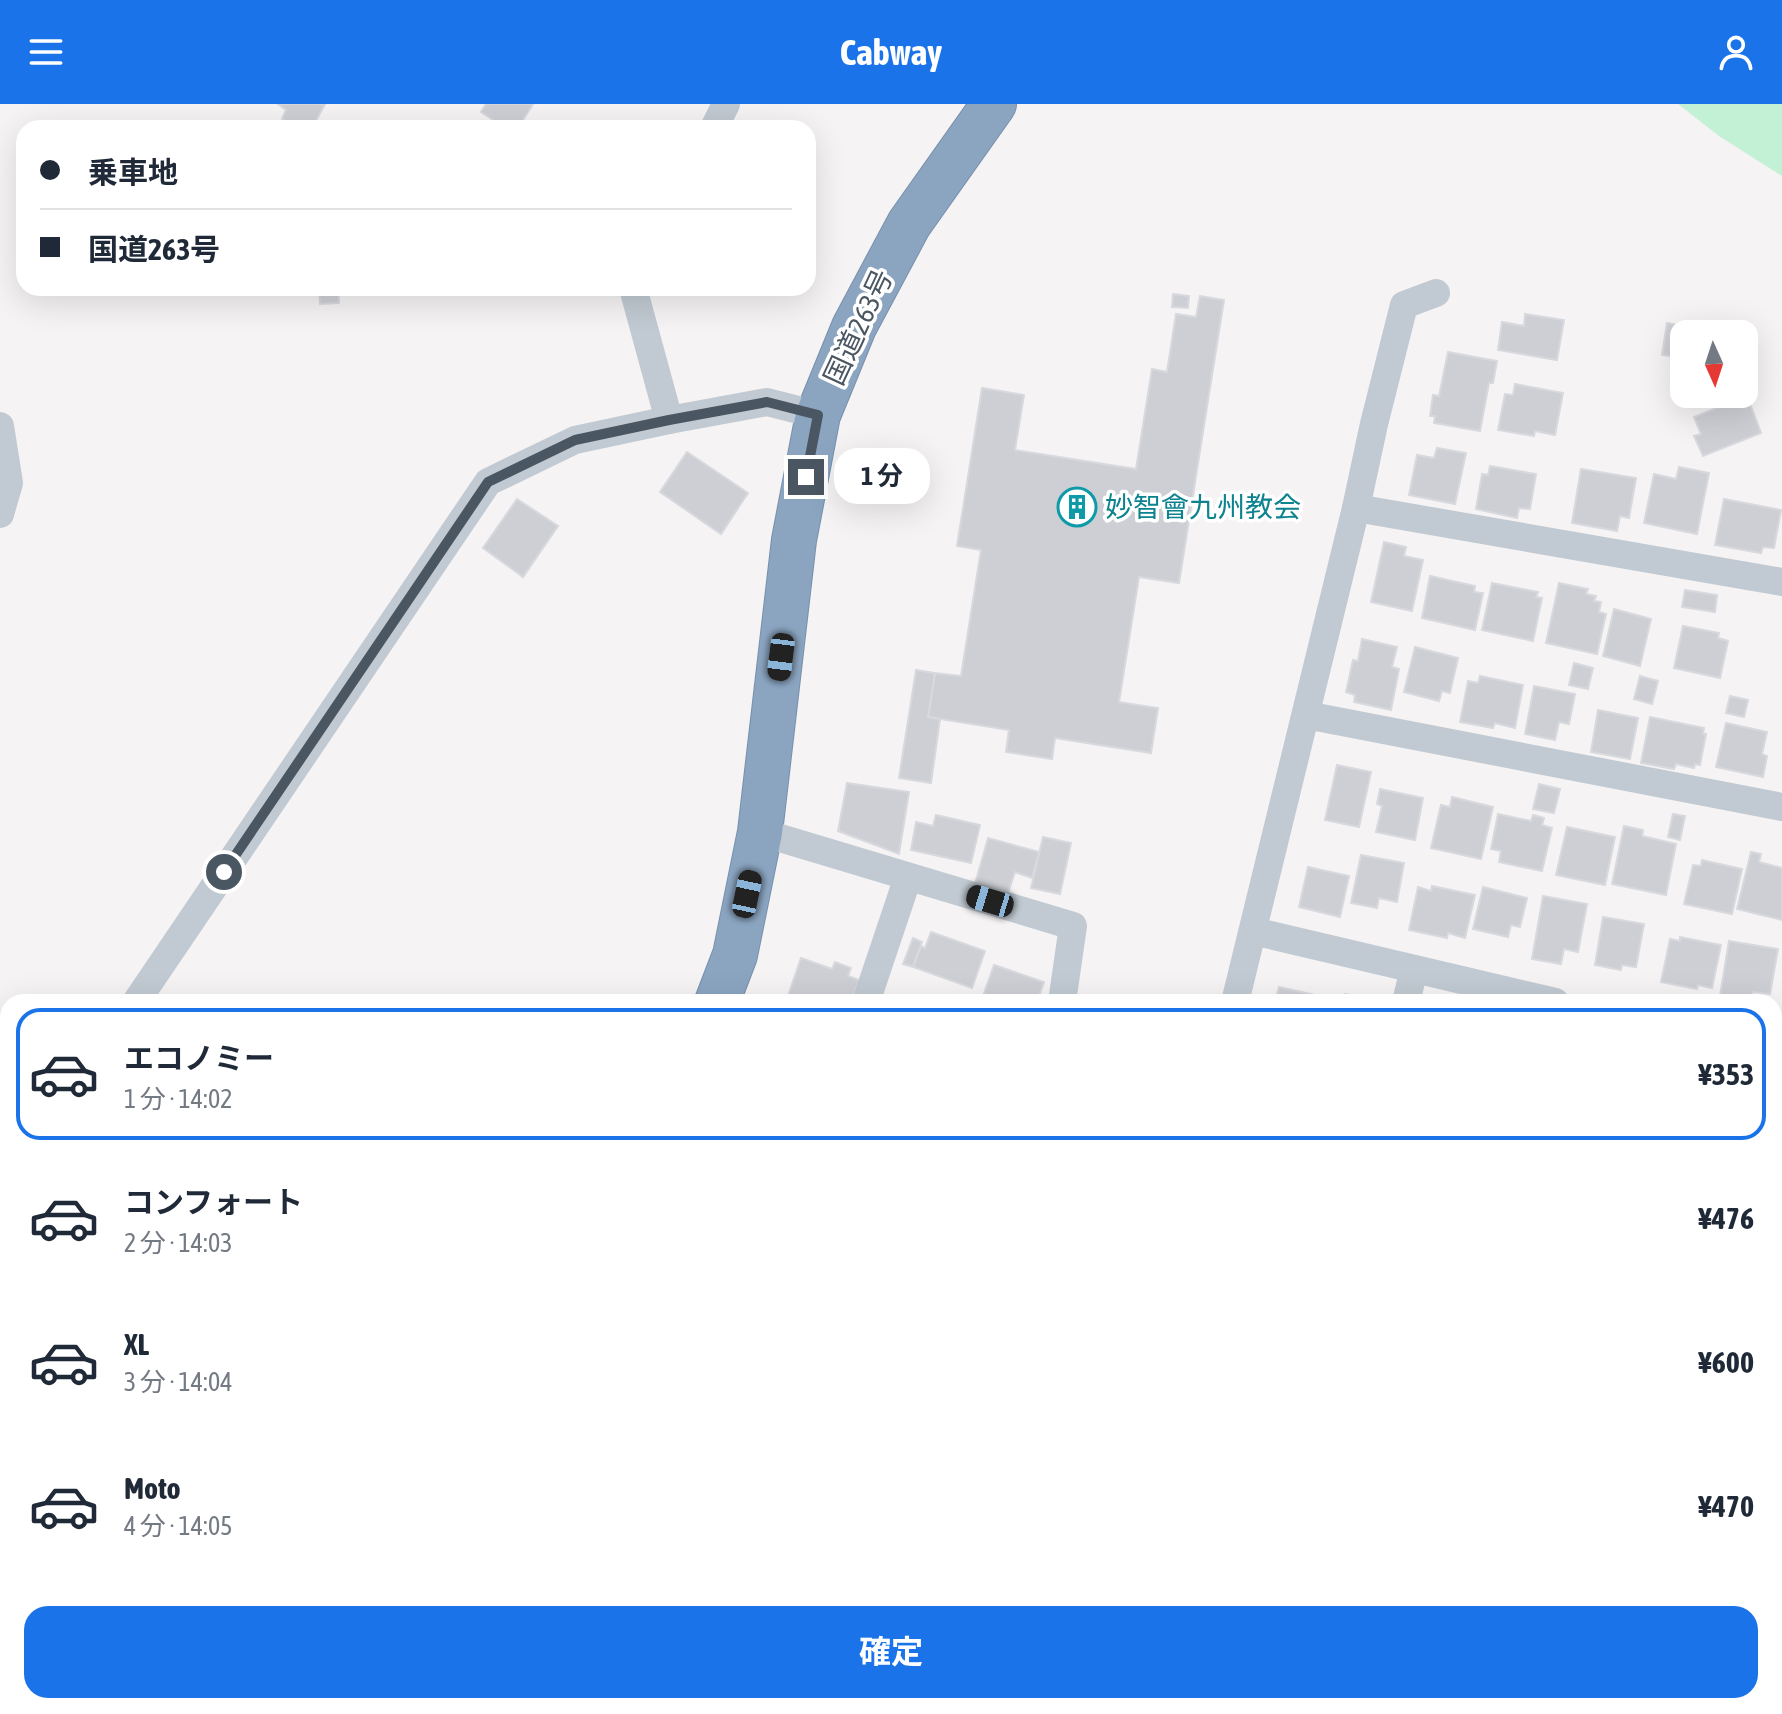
<!DOCTYPE html>
<html lang="ja">
<meta charset="utf-8">
<style>
:root{--surface:#fff;--page:#f2f2f3;--text:#1f2937;--muted:#747a83;--line:#e0e1e3;--accent:#1a73e8}
body{margin:0;font-family:"Asap Condensed","Noto Sans JP",sans-serif;background:var(--page);color:var(--text);height:100vh;display:flex;flex-direction:column;font-size:30px;white-space:nowrap}
*{box-sizing:border-box;margin:0}
p{font-size:26px;color:var(--muted)}
.icon{flex:none;width:44px;height:44px;fill:none;stroke:currentColor;stroke-width:2;stroke-linecap:round;stroke-linejoin:round}
.map{position:relative;flex:1;overflow:hidden}
.panel{position:absolute;left:0px;top:890px;width:1782px;height:720px;display:flex;flex-direction:column;background:var(--surface);border-radius:24px 24px 0 0;box-shadow:0 8px 32px #0002}
.panel>*{flex:none}
.banner{position:absolute;left:16px;top:16px;width:800px;height:176px;border-radius:24px;box-shadow:0 8px 32px #0002;display:grid;align-content:center;height:176px;padding:0 24px;background:var(--surface)}
.needle{width:52px;rotate:177deg}
.controls{position:absolute;left:1670px;top:216px;display:grid;gap:16px}
.controls a{display:grid;place-items:center;width:88px;height:88px;border-radius:16px;background:var(--surface);box-shadow:0 8px 32px #0002;font-size:40px}
.end{position:absolute;width:36px;height:36px;margin:-18px;border:10px solid #4a5661;background:#fff;box-shadow:0 0 0 4px #fff}
.from{border-radius:50%}
.bubble{position:absolute;height:56px;border-radius:24px;background:var(--surface);box-shadow:0 8px 32px #0002;font-size:26px;font-weight:700;line-height:56px;text-align:center}
.car{position:absolute;width:24px;height:48px;margin:-24px -12px;border-radius:10px;box-shadow:0 0 6px 2px #0007;background:linear-gradient(#222 24%,#8ab4d8 0 40%,#222 0 76%,#8ab4d8 0 86%,#222 0)}
.banner b{display:flex;align-items:center;gap:28px;height:76px;font-size:30px}
.banner b+b{border-top:2px solid var(--line)}
.banner i{width:20px;height:20px;background:var(--text)}
ul{padding:14px 0 0;list-style:none}
li{display:flex;align-items:center;gap:24px;height:132px;margin:0 16px 12px;padding:0 8px;border:4px solid transparent;border-radius:24px}
li div{flex:1}
li b{display:block;font-size:30px}
li em{font-style:normal;font-weight:700}
li.selected{border-color:var(--accent)}
li>.icon{width:72px;height:72px;stroke-width:1.5}
.action{display:flex;gap:16px;margin-top:auto;padding:16px 24px}
.action a{flex:1;height:92px;border-radius:24px;background:var(--accent);color:#fff;font-size:32px;font-weight:700;line-height:92px;text-align:center}
header{display:flex;justify-content:space-between;align-items:center;height:104px;padding:0 24px;background:var(--accent);color:#fff;font-size:36px;font-weight:700}
.map>svg:first-child{display:block}
.green{fill:#c3f1d5}
.lines{fill:none;stroke-linecap:round;stroke-linejoin:round}
.river{stroke:#90daee;stroke-width:62}
.building{fill:#cdcfd5;stroke:#d7d9de;stroke-width:2}
.highway-casing{stroke:#7690ad;stroke-width:46}
.street{stroke:#c1cad2;stroke-width:28}
.highway{stroke:#8ba5c1;stroke-width:44}
.route{stroke:#4a5661;stroke-width:10}
.labels{text-anchor:middle;dominant-baseline:central;stroke-width:7;stroke-linejoin:round;paint-order:stroke}
.street-label{font-size:28px;fill:#4a5661;stroke:#fff}
.culture-label{font-size:28px;fill:#0d838f;stroke:#fff;text-anchor:start}
</style>
<header><svg class="icon" aria-label="menu" viewBox="0 0 24 24"><path d="M4 6h16M4 12h16M4 18h16"/></svg>Cabway<svg class="icon" aria-label="person" viewBox="0 0 24 24"><circle cx="12" cy="8" r="4"/><path d="M4 21q1-7 8-7t8 7"/></svg></header>
<div class="map">
<svg width="1782" height="1610" viewBox="0 0 1782 1610">
<rect width="100%" height="100%" fill="#f5f3f3"/>
<polygon class="green" points="1678,0 1782,0 1782,72 1719,32"/>
<g class="lines">
<g class="river">
<polyline points="0,1291 8,1302"/>
<polyline points="192,1602 195,1610"/>
</g>
</g>
<g class="building">
<polygon points="278,0 325,0 312,24 285,24 288,19 282,15 286,6"/>
<polygon points="486,0 533,0 518,24 505,24 481,8"/>
<polygon points="319,184 338,184 339,199 320,200"/>
<polygon points="1173,190 1189,192 1188,204 1172,203"/>
<polygon points="1200,192 1224,196 1179,479 1139,473 1119,598 1158,604 1151,649 1055,634 1052,655 1006,648 1009,626 928,613 935,569 961,572 981,446 957,442 982,284 1024,291 1015,346 1136,365 1152,265 1167,268 1176,210 1196,213"/>
<polygon points="1525,210 1564,216 1557,256 1498,246 1502,218 1524,222"/>
<polygon points="1667,219 1709,227 1712,230 1684,230 1684,254 1662,251"/>
<polygon points="1448,248 1497,257 1493,279 1489,279 1480,327 1434,319 1435,312 1430,312 1433,291 1439,292"/>
<polygon points="1515,280 1563,289 1555,331 1535,327 1534,332 1498,326 1505,290 1513,291"/>
<polygon points="1747,292 1761,329 1703,352 1694,332 1701,330 1694,313"/>
<polygon points="1437,344 1466,349 1455,400 1409,391 1417,351 1434,354"/>
<polygon points="687,348 748,389 721,430 660,388"/>
<polygon points="1490,362 1536,370 1530,405 1519,404 1517,414 1476,405 1482,370 1488,371"/>
<polygon points="1679,363 1709,369 1697,430 1644,419 1654,370 1676,375"/>
<polygon points="1581,365 1636,374 1629,414 1620,412 1617,427 1572,419"/>
<polygon points="517,395 558,422 523,473 483,444"/>
<polygon points="1724,395 1781,406 1774,444 1763,443 1761,449 1715,441"/>
<polygon points="1384,438 1406,443 1404,452 1423,456 1412,507 1371,498"/>
<polygon points="1430,472 1475,482 1474,488 1483,489 1475,526 1422,514"/>
<polygon points="1492,479 1538,488 1536,493 1542,494 1533,537 1482,526"/>
<polygon points="1559,479 1588,485 1586,490 1596,492 1594,497 1601,498 1599,508 1606,510 1597,550 1546,539"/>
<polygon points="1685,486 1717,491 1715,508 1682,503"/>
<polygon points="1614,505 1651,515 1640,562 1603,552"/>
<polygon points="1683,522 1719,529 1718,534 1728,537 1720,574 1674,564"/>
<polygon points="1362,535 1397,543 1392,563 1399,565 1391,606 1354,598 1355,591 1346,588 1353,556 1358,557"/>
<polygon points="1415,543 1458,554 1450,589 1442,587 1439,597 1404,588"/>
<polygon points="1574,559 1593,564 1588,585 1569,581"/>
<polygon points="916,566 935,569 928,613 940,615 931,679 899,674"/>
<polygon points="1480,572 1523,581 1515,624 1495,619 1493,624 1460,618 1468,577 1478,579"/>
<polygon points="1640,572 1658,577 1652,600 1634,595"/>
<polygon points="1534,582 1575,590 1569,620 1559,618 1555,636 1525,630"/>
<polygon points="1730,592 1748,596 1744,613 1726,609"/>
<polygon points="1598,606 1638,614 1630,655 1591,648"/>
<polygon points="1650,613 1704,624 1703,630 1706,630 1700,661 1695,660 1694,664 1676,660 1674,665 1641,659"/>
<polygon points="1726,619 1767,628 1762,650 1767,652 1763,673 1716,663"/>
<polygon points="1337,661 1371,668 1359,723 1325,716"/>
<polygon points="847,679 909,688 899,750 838,727"/>
<polygon points="1539,680 1560,685 1554,709 1533,705"/>
<polygon points="1380,685 1423,694 1415,736 1376,728 1382,702 1377,700"/>
<polygon points="1452,693 1493,703 1481,755 1431,744 1441,701 1450,703"/>
<polygon points="1498,710 1531,717 1533,711 1544,714 1542,721 1552,724 1542,767 1499,758 1501,747 1491,745"/>
<polygon points="1673,710 1685,712 1680,736 1668,733"/>
<polygon points="936,711 980,721 971,759 911,746 916,718 933,722"/>
<polygon points="1624,722 1643,726 1642,732 1676,740 1666,791 1612,780"/>
<polygon points="1567,723 1615,733 1605,781 1556,771"/>
<polygon points="1043,733 1071,739 1060,790 1031,784"/>
<polygon points="988,734 1039,748 1032,774 1015,768 1008,789 975,780"/>
<polygon points="1751,748 1761,750 1759,758 1782,764 1782,816 1737,805"/>
<polygon points="1361,751 1404,759 1397,798 1379,794 1377,804 1351,799"/>
<polygon points="1702,756 1742,765 1732,810 1684,800 1693,761 1701,762"/>
<polygon points="1308,763 1349,772 1340,813 1299,803"/>
<polygon points="1432,782 1475,791 1465,834 1448,829 1447,834 1409,826 1418,783 1431,787"/>
<polygon points="1483,783 1527,794 1520,823 1511,821 1508,833 1473,825"/>
<polygon points="1543,792 1587,800 1578,848 1564,845 1561,860 1532,855"/>
<polygon points="1603,813 1644,820 1636,863 1622,861 1621,866 1595,861"/>
<polygon points="931,828 985,847 972,884 913,863 921,842 925,844"/>
<polygon points="1680,833 1721,841 1712,884 1698,881 1697,885 1661,878 1670,835 1680,837"/>
<polygon points="913,834 922,838 913,863 903,860"/>
<polygon points="1729,837 1778,845 1770,890 1753,888 1751,897 1720,892"/>
<polygon points="801,854 832,865 835,858 851,864 848,872 859,876 851,898 804,898 788,892"/>
<polygon points="994,861 1044,878 1037,898 981,898"/>
<polygon points="1279,883 1324,893 1323,898 1275,898"/>
<polygon points="1345,890 1383,898 1343,898"/>
<polygon points="1774,983 1782,985 1782,1035 1774,1034"/>
<polygon points="1774,1070 1782,1071 1782,1087 1776,1111 1774,1110"/>
<polygon points="1778,1143 1782,1144 1782,1184 1774,1183 1774,1159"/>
<polygon points="1774,1212 1782,1213 1782,1262 1774,1260"/>
<polygon points="1774,1296 1782,1297 1782,1331 1774,1328"/>
<polygon points="539,1602 570,1602 597,1609 537,1610"/>
<polygon points="870,1602 935,1602 933,1610 903,1610 903,1605 889,1602 888,1610 869,1608"/>
<polygon points="1163,1602 1220,1602 1218,1610 1166,1610 1162,1609"/>
<polygon points="1272,1602 1314,1602 1313,1610 1270,1610"/>
<polygon points="1502,1602 1557,1602 1555,1610 1535,1610"/>
<polygon points="1602,1602 1646,1602 1646,1605 1655,1607 1655,1610 1600,1610"/>
<polygon points="1676,1602 1699,1603 1698,1608 1707,1610 1674,1610"/>
</g>
<g class="lines">
<defs>
<g id="highway">
<polyline points="717,898 735,851 760,728 794,436 818,311 854,223 909,120 994,0"/>
<polyline points="465,1610 467,1602"/>
</g>
</defs>
<use href="#highway" class="highway-casing"/>
<g class="street">
<polyline points="714,24 726,0"/>
<polyline points="633,184 669,316"/>
<polyline points="0,322 9,379 0,410"/>
<polyline points="1356,404 1374,320 1404,201 1436,189"/>
<polyline points="1306,611 1782,703"/>
<polyline points="760,728 1073,822 1062,898"/>
<polyline points="1253,827 1555,898"/>
<polyline points="136,898 488,378 575,336 669,316 767,298 818,311"/>
<polyline points="866,898 908,773"/>
<polyline points="1235,898 1356,404 1782,478"/>
<polyline points="1406,898 1414,865"/>
<polyline points="1774,944 1782,945"/>
<polyline points="0,1074 8,1076"/>
<polyline points="0,1398 8,1408"/>
<polyline points="1774,1519 1782,1484"/>
<polyline points="94,1602 97,1610"/>
<polyline points="61,1610 67,1602"/>
<polyline points="760,1610 762,1602"/>
<polyline points="963,1610 964,1602"/>
<polyline points="1057,1610 1059,1602"/>
<polyline points="1236,1610 1237,1602"/>
<polyline points="1404,1610 1405,1602"/>
<polyline points="1573,1610 1574,1602"/>
<polyline points="1754,1610 1755,1602"/>
</g>
<use href="#highway" class="highway"/>
</g>
<g class="lines">
<polyline class="route" points="224,768 488,378 575,336 669,316 767,298 818,311 806,373"/>
</g>
<defs>
<symbol id="building-ring" viewBox="-11 -11 22 22"><circle r="9.5" fill="#fff" stroke="#0f9aa8" stroke-width="1.5"/><path d="M-4-6H4V6H1V3H-1V6H-4ZM-2.5-4.3h1.7v1.8h-1.7ZM.8-4.3h1.7v1.8H.8ZM-2.5-1h1.7V.8h-1.7ZM.8-1h1.7V.8H.8Z" fill="#0f9aa8"/></symbol>
</defs>
<g fill-rule="evenodd">
<use href="#building-ring" x="1055" y="381" width="44" height="44"/>
</g>
<g class="labels">
<g class="street-label">
<text transform="translate(858 223) rotate(-65)">国道263号</text>
</g>
<g class="culture-label">
<text x="1105" y="403">妙智會九州教会</text>
</g>
</g>
</svg>
<div class="controls">
<a><svg class="needle" viewBox="-14 -14 28 28"><path d="M0-13l5 13h-10z" fill="#e53935"/><path d="M0 13l5-13h-10z" fill="#747a83"/></svg></a>
</div>
<i class="end from" style="left:224px;top:768px"></i>
<i class="end" style="left:806px;top:373px"></i>
<div class="bubble" style="left:834px;top:344px;width:96px">1 分</div>
<i class="car" style="left:781px;top:553px;rotate:187deg"></i>
<i class="car" style="left:747px;top:790px;rotate:12deg"></i>
<i class="car" style="left:990px;top:797px;rotate:287deg"></i>
<div class="banner">
<b><i class="from"></i>乗車地</b>
<b><i></i>国道263号</b>
</div>
<section class="panel">
<ul>
<li class="selected"><svg class="icon" aria-label="car" viewBox="0 0 24 24"><path d="M5 17H2v-5l4-1 3-4h7l3 4 3 1v5h-3M9 17h6M6 11h13"/><circle cx="7" cy="17" r="2"/><circle cx="17" cy="17" r="2"/></svg><div><b>エコノミー</b><p>1 分 · 14:02</p></div><em>¥353</em></li>
<li><svg class="icon" aria-label="car" viewBox="0 0 24 24"><path d="M5 17H2v-5l4-1 3-4h7l3 4 3 1v5h-3M9 17h6M6 11h13"/><circle cx="7" cy="17" r="2"/><circle cx="17" cy="17" r="2"/></svg><div><b>コンフォート</b><p>2 分 · 14:03</p></div><em>¥476</em></li>
<li><svg class="icon" aria-label="car" viewBox="0 0 24 24"><path d="M5 17H2v-5l4-1 3-4h7l3 4 3 1v5h-3M9 17h6M6 11h13"/><circle cx="7" cy="17" r="2"/><circle cx="17" cy="17" r="2"/></svg><div><b>XL</b><p>3 分 · 14:04</p></div><em>¥600</em></li>
<li><svg class="icon" aria-label="car" viewBox="0 0 24 24"><path d="M5 17H2v-5l4-1 3-4h7l3 4 3 1v5h-3M9 17h6M6 11h13"/><circle cx="7" cy="17" r="2"/><circle cx="17" cy="17" r="2"/></svg><div><b>Moto</b><p>4 分 · 14:05</p></div><em>¥470</em></li>
</ul>
<div class="action"><a>確定</a></div>
</section>
</div>
